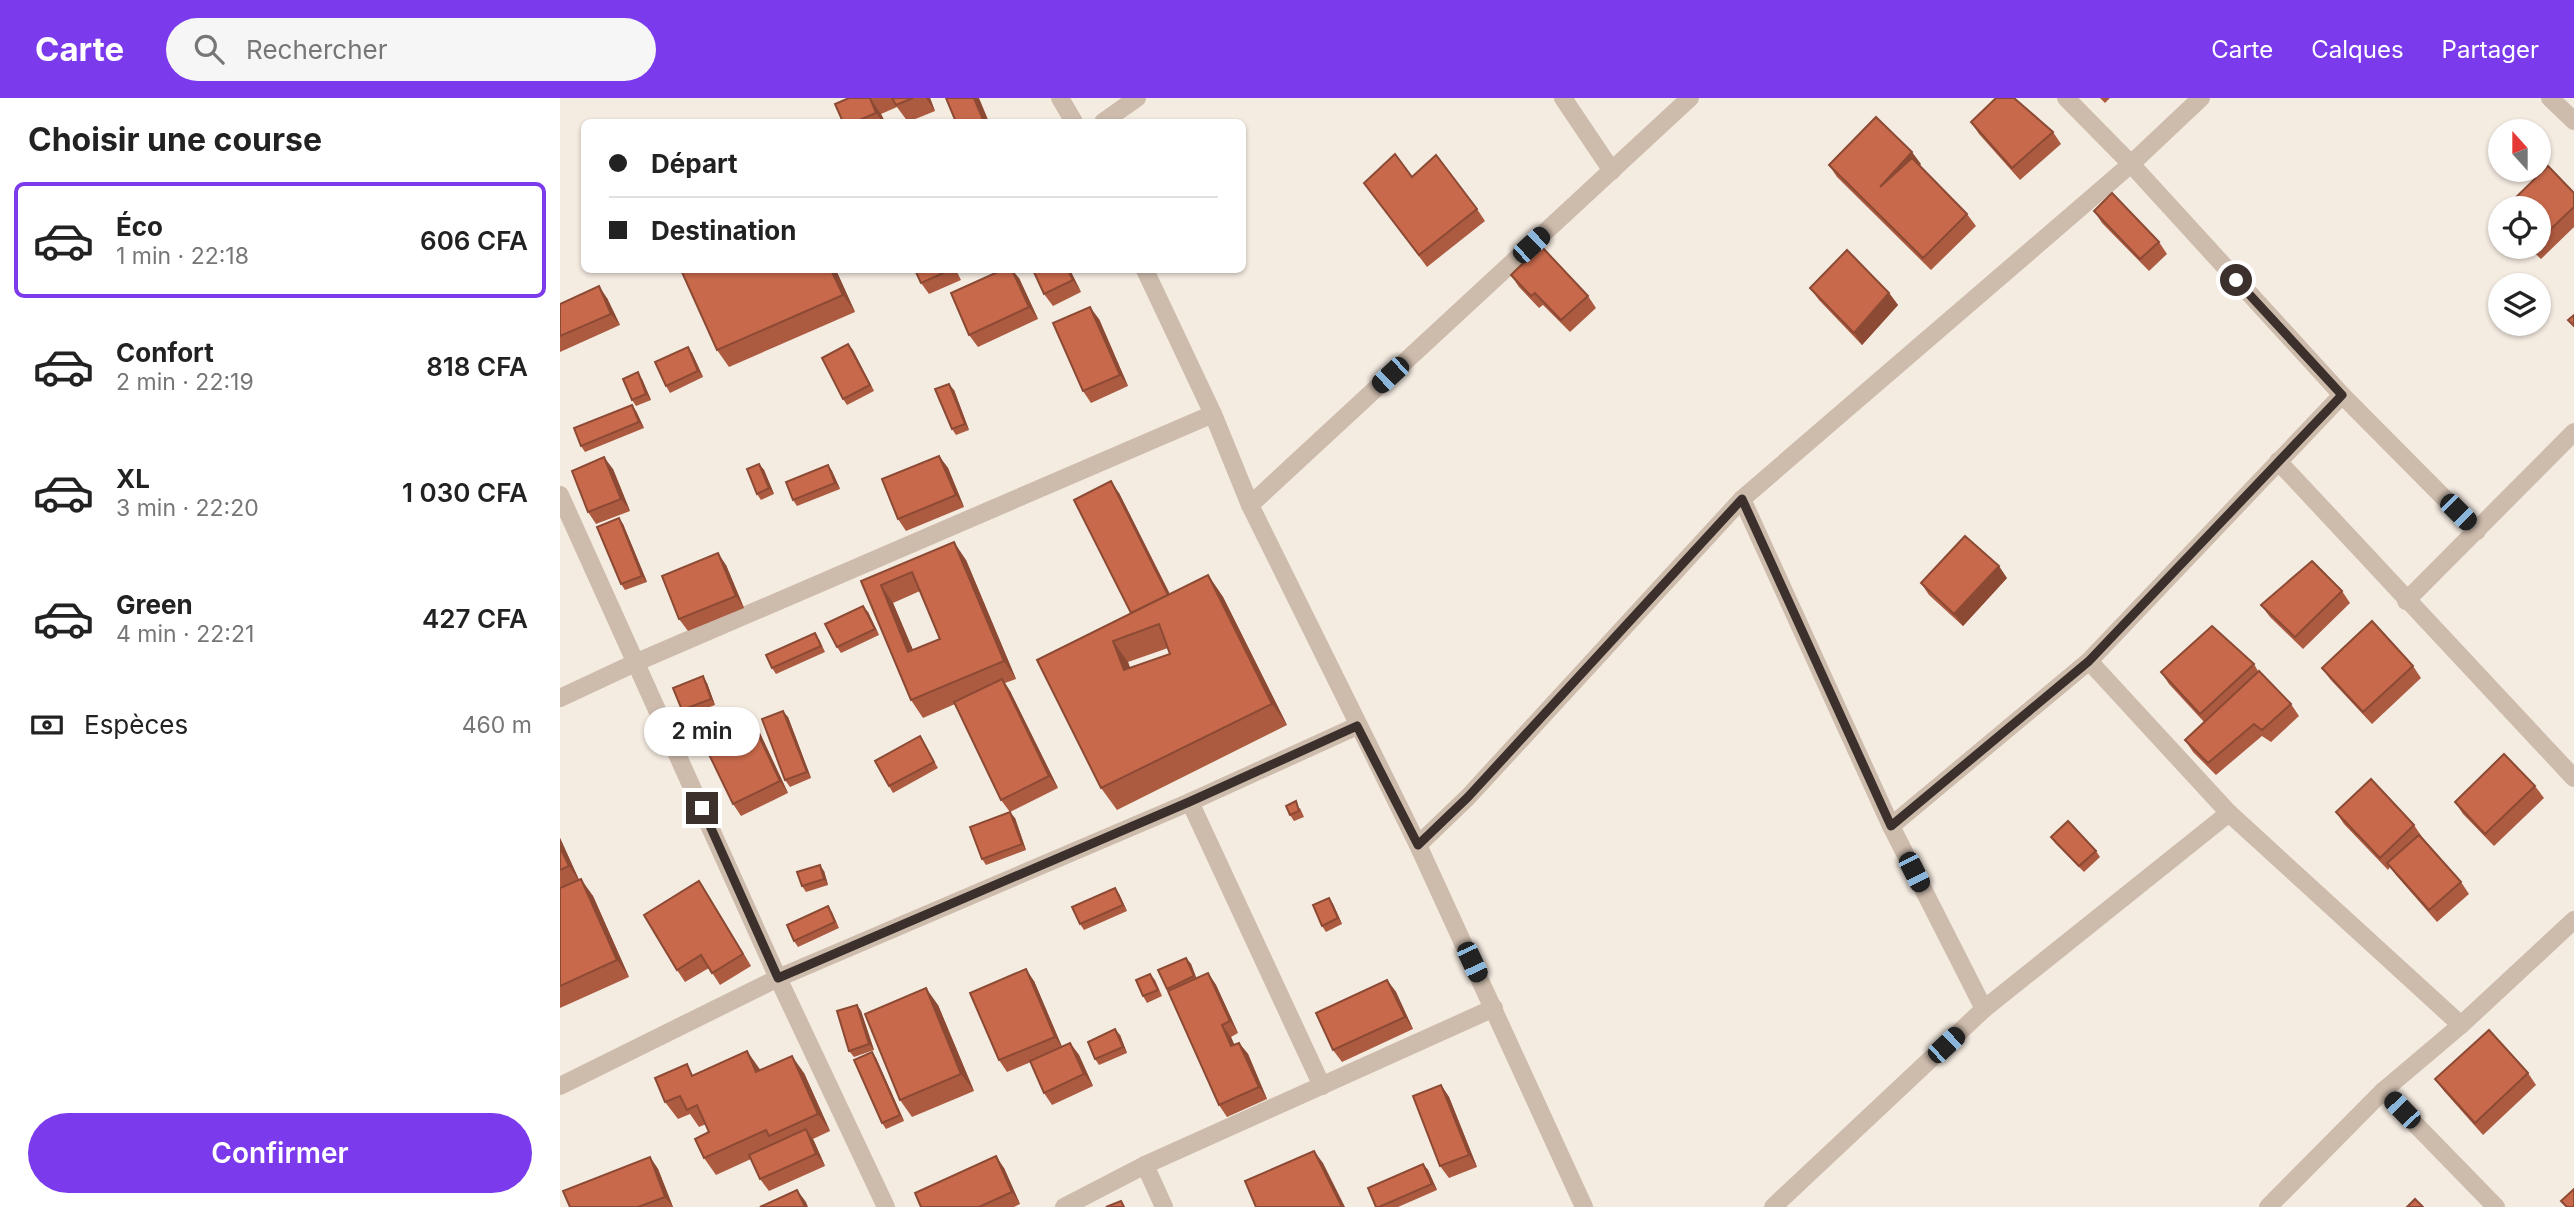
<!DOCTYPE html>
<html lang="fr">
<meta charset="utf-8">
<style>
:root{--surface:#fff;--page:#f6f6f6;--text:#222;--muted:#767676;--line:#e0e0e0;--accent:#7c3aed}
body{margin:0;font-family:Inter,sans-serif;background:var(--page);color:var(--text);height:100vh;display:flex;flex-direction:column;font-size:26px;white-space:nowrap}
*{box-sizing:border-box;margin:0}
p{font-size:23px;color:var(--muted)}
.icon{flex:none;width:38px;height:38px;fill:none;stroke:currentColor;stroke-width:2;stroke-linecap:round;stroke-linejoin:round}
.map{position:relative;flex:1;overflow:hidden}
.sheet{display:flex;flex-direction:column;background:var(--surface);width:560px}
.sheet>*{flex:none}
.banner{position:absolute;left:21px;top:21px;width:665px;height:154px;border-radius:10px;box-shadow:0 2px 5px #0004;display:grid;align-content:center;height:154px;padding:0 28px;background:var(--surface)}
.needle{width:46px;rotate:339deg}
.controls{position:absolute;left:1928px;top:21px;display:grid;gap:14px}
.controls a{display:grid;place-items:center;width:63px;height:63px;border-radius:50%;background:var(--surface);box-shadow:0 2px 5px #0004;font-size:35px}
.end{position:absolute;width:32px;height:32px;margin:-16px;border:9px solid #3b302b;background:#fff;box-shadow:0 0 0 4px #fff}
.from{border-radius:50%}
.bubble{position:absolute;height:49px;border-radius:24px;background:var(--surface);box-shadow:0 2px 5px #0004;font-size:23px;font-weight:600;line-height:49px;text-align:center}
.car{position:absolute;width:21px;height:42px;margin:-21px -10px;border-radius:9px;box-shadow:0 0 5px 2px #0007;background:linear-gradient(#222 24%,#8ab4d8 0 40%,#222 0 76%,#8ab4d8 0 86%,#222 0)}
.banner b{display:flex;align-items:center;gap:24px;height:66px;font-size:26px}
.banner b+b{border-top:2px solid var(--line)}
.banner i{width:18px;height:18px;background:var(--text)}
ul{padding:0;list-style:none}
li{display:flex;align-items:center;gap:21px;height:116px;margin:0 14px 10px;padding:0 14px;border:4px solid transparent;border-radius:10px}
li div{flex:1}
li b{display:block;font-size:26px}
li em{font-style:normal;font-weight:600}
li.current{border-color:var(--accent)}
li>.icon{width:63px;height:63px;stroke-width:1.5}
h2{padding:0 28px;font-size:32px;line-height:84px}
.pay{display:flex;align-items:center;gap:18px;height:77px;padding:0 28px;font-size:26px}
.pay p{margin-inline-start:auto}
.action{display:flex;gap:14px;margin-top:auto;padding:14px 28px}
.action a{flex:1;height:80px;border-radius:42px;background:var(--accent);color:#fff;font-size:28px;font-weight:600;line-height:80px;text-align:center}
header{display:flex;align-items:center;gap:42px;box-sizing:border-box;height:98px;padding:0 35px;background:var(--accent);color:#fff}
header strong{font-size:33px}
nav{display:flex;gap:38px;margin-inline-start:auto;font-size:24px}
.search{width:490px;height:63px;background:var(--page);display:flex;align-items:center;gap:18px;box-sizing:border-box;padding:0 24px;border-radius:38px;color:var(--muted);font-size:26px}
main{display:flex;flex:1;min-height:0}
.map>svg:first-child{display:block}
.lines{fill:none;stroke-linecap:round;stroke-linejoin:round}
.minor{stroke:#cdbbac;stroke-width:18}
.tertiary{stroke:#cdbbac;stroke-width:18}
.wall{fill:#ac5a40;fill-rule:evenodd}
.shaded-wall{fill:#8c4a34}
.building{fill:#c8694b;stroke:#8c4a34;stroke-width:2;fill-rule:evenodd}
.route{stroke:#3b302b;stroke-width:9}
</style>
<header>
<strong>Carte</strong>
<div class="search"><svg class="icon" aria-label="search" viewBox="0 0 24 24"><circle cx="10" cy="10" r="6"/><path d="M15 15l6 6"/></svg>Rechercher</div>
<nav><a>Carte</a><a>Calques</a><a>Partager</a></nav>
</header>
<main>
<section class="sheet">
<h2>Choisir une course</h2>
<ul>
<li class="current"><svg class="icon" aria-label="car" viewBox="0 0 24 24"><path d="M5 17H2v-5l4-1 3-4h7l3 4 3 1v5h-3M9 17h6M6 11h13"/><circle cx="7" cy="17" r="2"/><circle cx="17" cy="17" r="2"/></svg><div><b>Éco</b><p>1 min · 22:18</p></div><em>606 CFA</em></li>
<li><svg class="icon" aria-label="car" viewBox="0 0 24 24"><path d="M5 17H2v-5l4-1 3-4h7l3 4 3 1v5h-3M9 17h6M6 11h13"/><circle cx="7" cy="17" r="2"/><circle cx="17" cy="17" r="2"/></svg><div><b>Confort</b><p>2 min · 22:19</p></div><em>818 CFA</em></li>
<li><svg class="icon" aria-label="car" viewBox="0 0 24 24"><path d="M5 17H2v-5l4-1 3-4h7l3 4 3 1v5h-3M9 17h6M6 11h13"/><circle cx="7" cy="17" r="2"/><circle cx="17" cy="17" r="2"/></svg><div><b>XL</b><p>3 min · 22:20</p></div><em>1 030 CFA</em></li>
<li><svg class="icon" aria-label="car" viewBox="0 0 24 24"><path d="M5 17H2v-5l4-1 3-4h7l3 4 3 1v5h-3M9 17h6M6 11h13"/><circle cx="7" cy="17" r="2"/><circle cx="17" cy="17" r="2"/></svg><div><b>Green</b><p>4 min · 22:21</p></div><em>427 CFA</em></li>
</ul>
<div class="pay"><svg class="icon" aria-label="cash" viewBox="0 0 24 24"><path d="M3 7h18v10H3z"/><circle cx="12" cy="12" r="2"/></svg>Espèces<p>460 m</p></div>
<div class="action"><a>Confirmer</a></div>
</section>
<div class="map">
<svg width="2014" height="1109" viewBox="0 0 2014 1109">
<rect width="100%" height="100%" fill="#f4ebe1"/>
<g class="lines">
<g class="minor">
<polyline points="1003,0 1052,73"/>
<polyline points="1506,0 1571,66 1782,297 1917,433"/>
<polyline points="1990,0 2014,23"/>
<polyline points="543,24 577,0"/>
<polyline points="1718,363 2014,680"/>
<polyline points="0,397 218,880 326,1109"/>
<polyline points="1182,401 1331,728 1424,911"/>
<polyline points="690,407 1130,0"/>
<polyline points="1846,503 2014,334"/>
<polyline points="1529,563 1669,715 1901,927"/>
<polyline points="0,600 77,564 653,316"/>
<polyline points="630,704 762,988"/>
<polyline points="1331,728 1529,563 1782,297"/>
<polyline points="858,747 908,699 1182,401 1571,66 1641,0"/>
<polyline points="0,988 218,880 630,704 797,628"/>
<polyline points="1823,993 1936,1109"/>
<polyline points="585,1067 604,1109"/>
<polyline points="504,1109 585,1067 934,910"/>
<polyline points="1213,1109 1424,911 1669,715"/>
<polyline points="1708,1109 1823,993 1901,927 2014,822"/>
</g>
<g class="tertiary">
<polyline points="500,0 514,24"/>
<polyline points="585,172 653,316 690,407 858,747 1024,1109"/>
</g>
</g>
<g class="wall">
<polygon points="289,0 370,0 375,13 348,24 337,9 321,16 325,24 283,24"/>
<polygon points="1540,0 1550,0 1545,5"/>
<polygon points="1411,24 1493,34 1501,46 1460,82 1419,36"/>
<polygon points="1361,66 1359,67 1407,116 1416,128 1371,172 1277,79 1269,67"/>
<polygon points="852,79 917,111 925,123 867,169 813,97"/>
<polygon points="2014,95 2014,129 1981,161 1968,149 1979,149 1979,110"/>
<polygon points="1534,113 1599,144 1607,156 1589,173 1542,125"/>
<polygon points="121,172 276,172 295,214 169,269 157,252"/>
<polygon points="355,172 396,172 401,182 369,196 361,185"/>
<polygon points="473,172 510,172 521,194 493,208 484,196"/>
<polygon points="951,177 1028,198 1036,210 1010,234 983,207 979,210 959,189"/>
<polygon points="459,180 478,221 418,249 409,237"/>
<polygon points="1250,190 1329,195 1338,207 1302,247 1259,202"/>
<polygon points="47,200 60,227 0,254 0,206"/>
<polygon points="539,221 568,288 531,305 523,293"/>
<polygon points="288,246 314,293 287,307 283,301"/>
<polygon points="128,249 132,255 143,279 110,295 106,288"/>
<polygon points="82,281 91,302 76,308 72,302"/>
<polygon points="394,292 409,332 396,337 392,331"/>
<polygon points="76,313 84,330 25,354 21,348"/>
<polygon points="379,358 388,370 404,409 346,433 338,421"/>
<polygon points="199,366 204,372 214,396 201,402 197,396"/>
<polygon points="268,367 272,373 280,391 237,408 233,402"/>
<polygon points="53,371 70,413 36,426 28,414"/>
<path d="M559,395L610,496L648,477L663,499L727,627L557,712L541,690L477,562L571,515ZM608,550L610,556L570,570L568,564Z"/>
<polygon points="63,426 87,484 65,492 61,486"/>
<path d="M406,462L456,581L445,585L450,593L498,690L450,714L441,702L395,606L363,620L351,602L301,483ZM360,493L380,541L353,552L333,505Z"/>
<polygon points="166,467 184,510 128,533 119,521"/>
<polygon points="1447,480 1403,528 1369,497 1361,485"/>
<polygon points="1782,493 1790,505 1743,551 1710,519 1701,507"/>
<polygon points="308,514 319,537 281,555 277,549"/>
<polygon points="259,541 265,554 216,576 212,570"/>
<polygon points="1694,566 1698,573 1731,606 1739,618 1711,644 1702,638 1656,677 1633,654 1625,642 1644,624 1609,586 1601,574"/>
<polygon points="1853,568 1861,580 1812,626 1770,581 1762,570"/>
<polygon points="147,585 155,607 126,618 122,612"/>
<polygon points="228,619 251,680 230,689 225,682"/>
<polygon points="191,621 199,633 228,695 181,718 173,706"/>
<polygon points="360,638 378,670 333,695 329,688"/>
<polygon points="1975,688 1984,700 1934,748 1903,716 1895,704"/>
<polygon points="740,710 744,719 734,723 730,717"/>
<polygon points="1776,714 1854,727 1862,739 1901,784 1909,796 1877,824 1836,777 1830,769 1828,772 1784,726"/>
<polygon points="455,720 466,752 426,767 422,761"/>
<polygon points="1491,739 1536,753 1540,759 1524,774 1495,745"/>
<polygon points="0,740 19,782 33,798 69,879 0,910"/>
<polygon points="264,773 268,787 246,794 242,788"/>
<polygon points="139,783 191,868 160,887 149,870 125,884 117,872"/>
<polygon points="555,790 559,796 567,813 524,832 520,826"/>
<polygon points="769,800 773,806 782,826 766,834 762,828"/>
<polygon points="268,808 272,814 279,830 238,849 234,843"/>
<polygon points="626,860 631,866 636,880 648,875 656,887 678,935 671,939 674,947 679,945 688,956 707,1001 667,1019 659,1007 607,891"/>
<polygon points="590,876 595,882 602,898 587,905 583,898"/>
<polygon points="827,882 836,894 853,931 782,964 773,952"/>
<polygon points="474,883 502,949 510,945 519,957 533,988 492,1007 484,995 471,964 447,974 439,962"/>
<polygon points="297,907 301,913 314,952 294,959 289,953"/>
<polygon points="378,907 414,993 352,1019 340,1002"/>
<polygon points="560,937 567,955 539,967 535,961"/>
<polygon points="312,954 316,960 344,1023 326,1031 322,1025"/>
<polygon points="199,970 200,972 244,975 270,1033 253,1041 265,1068 209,1093 200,1081 191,1061 156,1077 144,1060 149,1034 146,1026 139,1029 130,1016 118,1021 105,1004 134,977"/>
<polygon points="1968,975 1976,987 1923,1037 1884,993 1875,981"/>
<polygon points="881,987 889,999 917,1069 889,1080 880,1068"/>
<polygon points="90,1059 98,1071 113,1109 10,1109"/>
<polygon points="863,1066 868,1072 877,1092 838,1109 816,1109"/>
<polygon points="444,1070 460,1106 454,1109 361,1109"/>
</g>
<g class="shaded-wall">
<polygon points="310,0 321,16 325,24 323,24 316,15"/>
<polygon points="366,0 370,0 375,13"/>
<polygon points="414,0 419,0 429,24 424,24"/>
<polygon points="1352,54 1361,66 1328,101 1320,89"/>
<polygon points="271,172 276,172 295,214 283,197"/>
<polygon points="452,172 459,180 478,221 469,209"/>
<polygon points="508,172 510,172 521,194 513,182"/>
<polygon points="39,188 47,200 60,227 51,216"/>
<polygon points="1329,195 1338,207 1302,247 1294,235"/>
<polygon points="530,209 539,221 568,288 560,277"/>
<polygon points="288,246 293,252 314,293 310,287"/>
<polygon points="128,249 132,255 143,279 138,273"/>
<polygon points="78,274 82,281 91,302 86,296"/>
<polygon points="389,286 394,292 409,332 405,326"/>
<polygon points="72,307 76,313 84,330 79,324"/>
<polygon points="379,358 388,370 404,409 396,397"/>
<polygon points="44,359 53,371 70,413 61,401"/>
<polygon points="199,366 204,372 214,396 209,390"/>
<polygon points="268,367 272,373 280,391 275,385"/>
<polygon points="551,383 559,395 617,511 609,500"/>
<polygon points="59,420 63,426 87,484 82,478"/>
<polygon points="394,444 406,462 456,581 444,563"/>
<polygon points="158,455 166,467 184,510 176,498"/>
<polygon points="1439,468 1447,480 1403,528 1394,516"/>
<polygon points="648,477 663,499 727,627 712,606"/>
<polygon points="321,487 333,505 361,571 348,554"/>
<polygon points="303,508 308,514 319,537 315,531"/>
<polygon points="553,543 568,564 579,594 564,572"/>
<polygon points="143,578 147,585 155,607 151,601"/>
<polygon points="442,581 450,593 498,690 489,678"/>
<polygon points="223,613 228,619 251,680 247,674"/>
<polygon points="191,621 199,633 228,695 220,683"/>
<polygon points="450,714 455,720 466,752 462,746"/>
<polygon points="0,740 21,786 9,768 0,749"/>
<polygon points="260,767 264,773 268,787 264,781"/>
<polygon points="21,781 33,798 69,879 57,862"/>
<polygon points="139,783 147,795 191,868 183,856"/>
<polygon points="555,790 559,796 567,813 563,807"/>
<polygon points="769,800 773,806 782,826 778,820"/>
<polygon points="626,860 631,866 638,884 634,878"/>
<polygon points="466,871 474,883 503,951 495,939"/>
<polygon points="648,875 656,887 678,935 670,923"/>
<polygon points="827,882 836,894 853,931 845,919"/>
<polygon points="366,890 378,907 414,993 401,976"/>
<polygon points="297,907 301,913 314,952 309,946"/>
<polygon points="662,927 671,939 680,959 671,948"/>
<polygon points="555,931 560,937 567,955 563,949"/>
<polygon points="510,945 519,957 533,988 524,976"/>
<polygon points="679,945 688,956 707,1001 699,989"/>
<polygon points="187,953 199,970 209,991 196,974"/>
<polygon points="312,954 316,960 344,1023 340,1017"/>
<polygon points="232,958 244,975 270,1033 258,1016"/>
<polygon points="881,987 889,999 917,1069 909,1057"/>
<polygon points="246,1031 254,1043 265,1068 256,1056"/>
<polygon points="754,1053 763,1065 785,1109 782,1109"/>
<polygon points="436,1058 444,1070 460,1106 452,1094"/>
<polygon points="90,1059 98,1071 113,1109 105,1099"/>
<polygon points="863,1066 868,1072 877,1092 872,1086"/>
<polygon points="237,1092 246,1104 248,1109 245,1109"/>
</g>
<g class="building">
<polygon points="289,0 310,0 316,15 295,24 283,24 275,6"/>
<polygon points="332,0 353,0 336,7"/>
<polygon points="386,0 414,0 424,24 396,24"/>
<polygon points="1436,0 1454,0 1493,34 1452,70 1411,24"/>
<polygon points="1316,19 1352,54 1320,89 1352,60 1407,116 1363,160 1269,67"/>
<polygon points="835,56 852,79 876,57 917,111 859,157 804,85"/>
<polygon points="1988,68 2014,95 2014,109 1979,142 1979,110 1945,110"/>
<polygon points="1552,95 1599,144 1580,161 1534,113"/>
<polygon points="981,148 1028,198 1001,222 975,195 971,198 951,177"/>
<polygon points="1287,152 1329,195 1294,235 1250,190"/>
<polygon points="121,172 271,172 283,197 157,252"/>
<polygon points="355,172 390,172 361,185"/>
<polygon points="442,172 452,172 469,209 409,237 391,195"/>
<polygon points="473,172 508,172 513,182 484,196"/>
<polygon points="39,188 51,216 0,238 0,206"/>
<polygon points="530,209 560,277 523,293 493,225"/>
<polygon points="2014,217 2014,228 2008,222"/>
<polygon points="288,246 310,287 283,301 262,260"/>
<polygon points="128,249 138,273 106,288 95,264"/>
<polygon points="78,274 86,296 72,302 63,281"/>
<polygon points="389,286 405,326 392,331 375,291"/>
<polygon points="72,307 79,324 21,348 14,330"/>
<polygon points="379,358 396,397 338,421 322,381"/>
<polygon points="44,359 61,401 28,414 12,373"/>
<polygon points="199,366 209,390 197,396 187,371"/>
<polygon points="268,367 275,385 233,402 226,384"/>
<polygon points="551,383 608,497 571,515 514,402"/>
<polygon points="59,420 82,478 61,486 37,429"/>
<polygon points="1405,438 1439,468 1394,516 1361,485"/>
<path d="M394,444L444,563L351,602L301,483ZM352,474L380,541L348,554L321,487Z"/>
<polygon points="158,455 176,498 119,521 102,478"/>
<polygon points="1752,463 1782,493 1735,539 1701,507"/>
<path d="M648,477L712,606L541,690L477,562ZM599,526L610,556L564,572L553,543Z"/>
<polygon points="303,508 315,531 277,549 265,526"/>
<polygon points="1812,523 1853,568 1803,614 1762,570"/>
<polygon points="1652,528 1694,566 1640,616 1601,574"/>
<polygon points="255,535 261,548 212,570 206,557"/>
<polygon points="1699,573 1731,606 1702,632 1694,626 1648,665 1625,642"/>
<polygon points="143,578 151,601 122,612 113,590"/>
<polygon points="442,581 489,678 441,702 394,604"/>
<polygon points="223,613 247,674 225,682 202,621"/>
<polygon points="191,621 220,683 173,706 143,644"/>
<polygon points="360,638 374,664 329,688 315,663"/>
<polygon points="1944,656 1975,688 1925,736 1895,704"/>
<polygon points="1811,681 1854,727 1820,760 1776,714"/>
<polygon points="736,703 739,713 730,717 726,708"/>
<polygon points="450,714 462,746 422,761 410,729"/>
<polygon points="1508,723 1536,753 1519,768 1491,739"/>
<polygon points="1859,737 1901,784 1869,812 1827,765"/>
<polygon points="0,749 9,768 0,772"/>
<polygon points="260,767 264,781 242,788 237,774"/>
<polygon points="21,781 57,862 0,888 0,790"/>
<polygon points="139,783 183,856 152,875 141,857 117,872 84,817"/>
<polygon points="555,790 563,807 520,826 512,809"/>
<polygon points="769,800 778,820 762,828 753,807"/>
<polygon points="268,808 275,824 234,843 227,827"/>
<polygon points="626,860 634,878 607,891 598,872"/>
<polygon points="466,871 495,939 439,962 410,895"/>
<polygon points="648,875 670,923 662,927 671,948 679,945 699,989 659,1007 608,893"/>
<polygon points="590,876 598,892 583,898 576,882"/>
<polygon points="827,882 845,919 773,952 756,915"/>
<polygon points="366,890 401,976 340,1002 305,916"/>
<polygon points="297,907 309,946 289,953 277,913"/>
<polygon points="555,931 563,949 535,961 528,944"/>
<polygon points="1929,932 1968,975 1915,1025 1875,981"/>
<polygon points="510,945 524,976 484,995 470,963"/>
<polygon points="187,953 196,974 232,958 258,1016 209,1038 206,1032 144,1060 135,1041 149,1034 137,1007 127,1012 120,998 105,1004 95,980 127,966 132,978"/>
<polygon points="312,954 340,1017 322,1025 294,962"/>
<polygon points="881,987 909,1057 880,1068 853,998"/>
<polygon points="246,1031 256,1056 200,1081 189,1057"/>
<polygon points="754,1053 782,1109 696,1109 685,1083"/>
<polygon points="436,1058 452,1094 419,1109 361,1109 355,1095"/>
<polygon points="90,1059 105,1099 78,1109 10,1109 3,1093"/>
<polygon points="863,1066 872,1086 819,1109 816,1109 808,1090"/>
<polygon points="2014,1091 2014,1109 2007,1109 2001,1103"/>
<polygon points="237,1092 245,1109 200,1109"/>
<polygon points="1855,1101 1863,1109 1847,1109"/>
<polygon points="561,1103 564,1109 546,1109"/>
</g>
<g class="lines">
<polyline class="route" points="142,710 218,880 629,704 797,628 858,747 908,699 1182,401 1331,728 1529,563 1782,297 1676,182"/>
</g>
</svg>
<div class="controls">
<a><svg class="needle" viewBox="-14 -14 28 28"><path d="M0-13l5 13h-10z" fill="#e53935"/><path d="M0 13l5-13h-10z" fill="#767676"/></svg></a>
<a><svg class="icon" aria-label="locate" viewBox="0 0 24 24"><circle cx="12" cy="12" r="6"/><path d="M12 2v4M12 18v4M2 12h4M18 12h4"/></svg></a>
<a><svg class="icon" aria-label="layers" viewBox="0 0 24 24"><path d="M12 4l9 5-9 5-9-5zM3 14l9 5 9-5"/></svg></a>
</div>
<i class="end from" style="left:1676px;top:182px"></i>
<i class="end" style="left:142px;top:710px"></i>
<div class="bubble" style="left:84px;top:609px;width:116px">2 min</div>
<i class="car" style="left:971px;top:147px;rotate:47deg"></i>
<i class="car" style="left:830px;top:277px;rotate:227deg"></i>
<i class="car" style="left:1898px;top:414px;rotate:135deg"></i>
<i class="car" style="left:1354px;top:774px;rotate:153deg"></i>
<i class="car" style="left:912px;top:864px;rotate:155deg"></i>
<i class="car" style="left:1386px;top:947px;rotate:47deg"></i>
<i class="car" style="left:1842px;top:1012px;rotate:316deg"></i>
<div class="banner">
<b><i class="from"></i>Départ</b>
<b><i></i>Destination</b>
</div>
</div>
</main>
